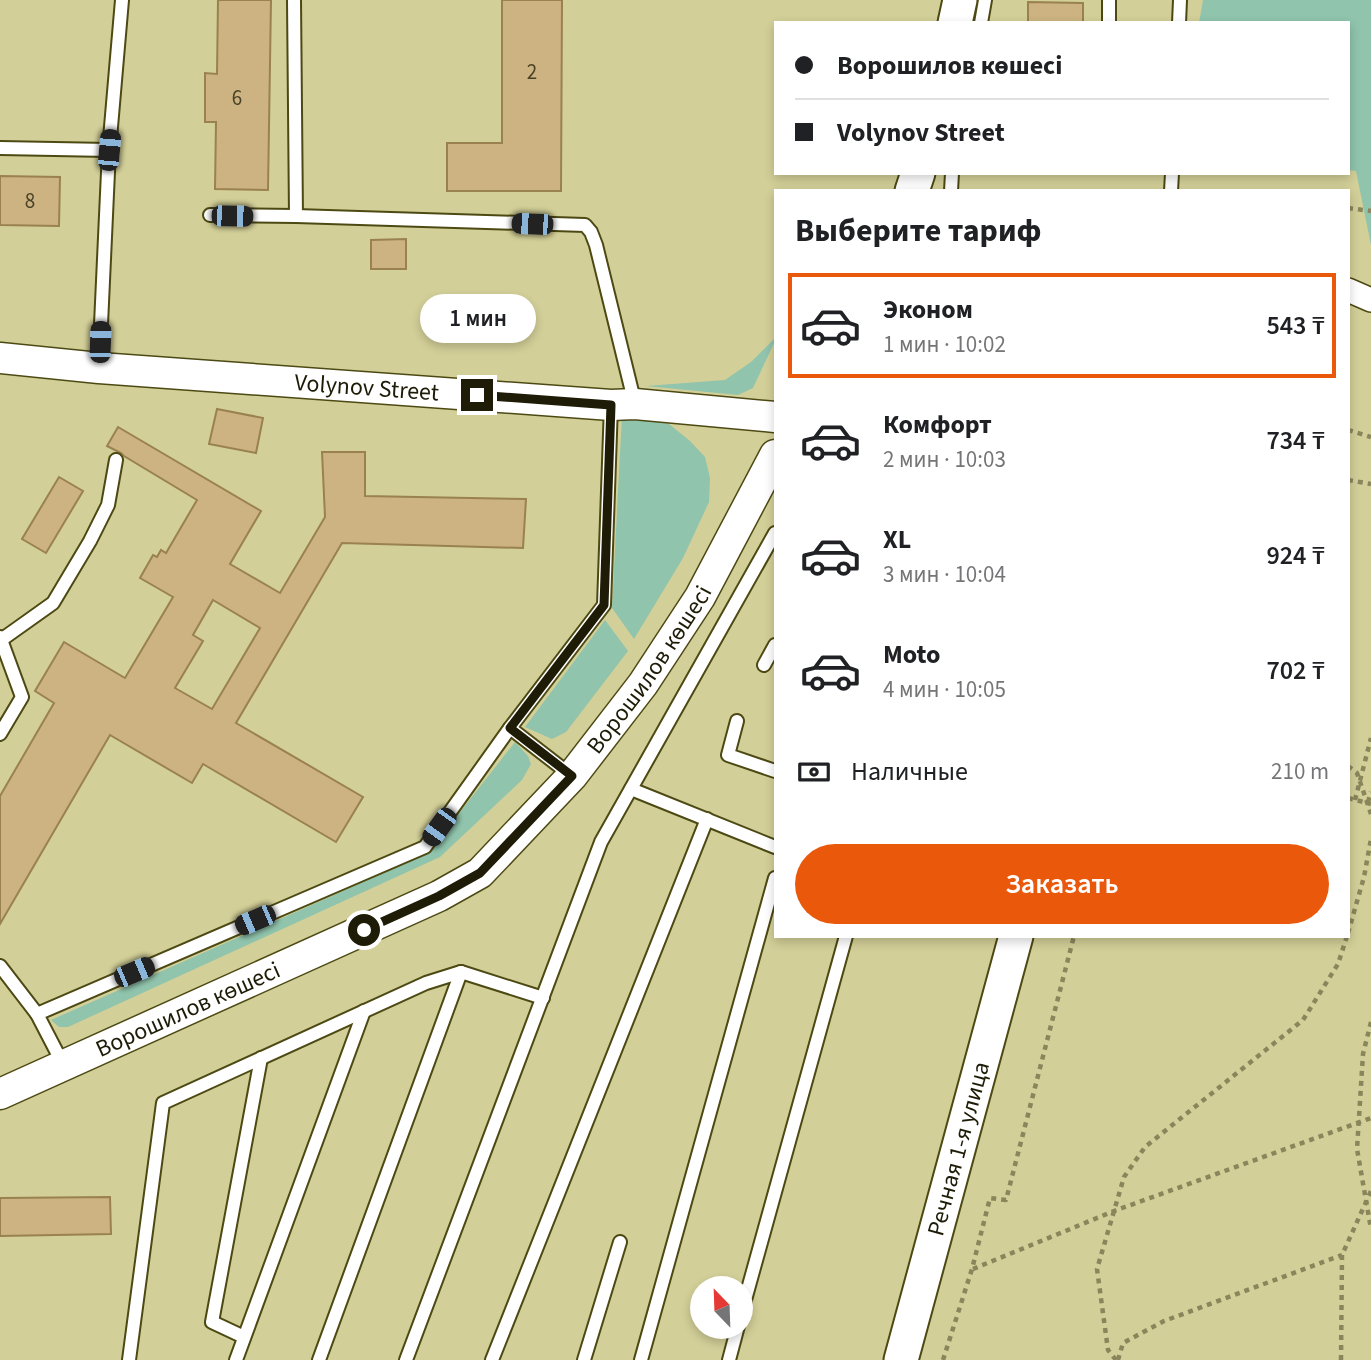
<!DOCTYPE html>
<html lang="ru">
<meta charset="utf-8">
<style>
:root{--surface:#fff;--page:#f6f6f6;--text:#202124;--muted:#757577;--line:#e0e0e0;--accent:#ea580c}
body{margin:0;font-family:"Source Sans 3",sans-serif;background:var(--page);color:var(--text);height:100vh;display:flex;flex-direction:column;font-size:26px;white-space:nowrap}
*{box-sizing:border-box;margin:0}
p{font-size:23px;color:var(--muted)}
.icon{flex:none;width:38px;height:38px;fill:none;stroke:currentColor;stroke-width:2;stroke-linecap:round;stroke-linejoin:round}
.map{position:relative;flex:1;overflow:hidden}
.side{position:absolute;left:774px;top:189px;width:576px;height:749px;display:flex;flex-direction:column;background:var(--surface);border-radius:0px;box-shadow:0 4px 10px #0003}
.side>*{flex:none}
.hud{position:absolute;left:774px;top:21px;width:576px;height:154px;border-radius:0px;box-shadow:0 4px 10px #0003;display:grid;align-content:center;height:154px;padding:0 21px;background:var(--surface)}
.needle{width:46px;rotate:337deg}
.tools{position:absolute;left:690px;top:1276px;display:grid;gap:14px}
.tools a{display:grid;place-items:center;width:63px;height:63px;border-radius:50%;background:var(--surface);box-shadow:0 4px 10px #0003;font-size:35px}
.end{position:absolute;width:32px;height:32px;margin:-16px;border:9px solid #1e1c07;background:#fff;box-shadow:0 0 0 4px #fff}
.from{border-radius:50%}
.bubble{position:absolute;height:49px;border-radius:24px;background:var(--surface);box-shadow:0 4px 10px #0003;font-size:23px;font-weight:600;line-height:49px;text-align:center}
.car{position:absolute;width:21px;height:42px;margin:-21px -10px;border-radius:9px;box-shadow:0 0 5px 2px #0007;background:linear-gradient(#222 24%,#8ab4d8 0 40%,#222 0 76%,#8ab4d8 0 86%,#222 0)}
.hud b{display:flex;align-items:center;gap:24px;height:66px;font-size:26px}
.hud b+b{border-top:2px solid var(--line)}
.hud i{width:18px;height:18px;background:var(--text)}
ul{padding:0;list-style:none}
li{display:flex;align-items:center;gap:21px;height:105px;margin:0 14px 10px;padding:0 7px;border:4px solid transparent;border-radius:0px}
li div{flex:1}
li b{display:block;font-size:26px}
li em{font-style:normal;font-weight:600}
li.on{border-color:var(--accent)}
li>.icon{width:63px;height:63px;stroke-width:1.5}
h2{padding:0 21px;font-size:32px;line-height:84px}
.pay{display:flex;align-items:center;gap:18px;height:77px;padding:0 21px;font-size:26px}
.pay p{margin-inline-start:auto}
.button{display:flex;gap:14px;margin-top:auto;padding:14px 21px}
.button a{flex:1;height:80px;border-radius:42px;background:var(--accent);color:#fff;font-size:28px;font-weight:600;line-height:80px;text-align:center}
.map>svg:first-child{display:block}
.green{fill:#90c4ac}
.building{fill:#ccb381;stroke:#998150;stroke-width:2;fill-rule:evenodd}
.lines{fill:none;stroke-linecap:round;stroke-linejoin:round}
.service-casing{stroke:#4d4913;stroke-width:16}
.minor-casing{stroke:#4d4913;stroke-width:26}
.tertiary-casing{stroke:#4d4913;stroke-width:33}
.secondary-casing{stroke:#4d4913;stroke-width:37}
.path{stroke:#89865c;stroke-width:4.5;stroke-dasharray:5 5;stroke-linecap:butt}
.service{stroke:#fff;stroke-width:12}
.minor{stroke:#fff;stroke-width:23}
.tertiary{stroke:#fff;stroke-width:30}
.secondary{stroke:#fff;stroke-width:33}
.route{stroke:#1e1c07;stroke-width:9}
.labels{text-anchor:middle;dominant-baseline:central;stroke-width:5;stroke-linejoin:round;paint-order:stroke}
.number-label{font-size:21px;fill:#4a4226}
.street-label{font-size:24px;fill:#1e1c07;stroke:#f0eed3}
</style>
<div class="map">
<svg width="1371" height="1360" viewBox="0 0 1371 1360">
<rect width="100%" height="100%" fill="#d3cf98"/>
<g class="green">
<polygon points="1203,0 1371,0 1371,245 1356,171 1348,170 1348,23 1199,23"/>
<polygon points="775,338 775,341 753,388 738,395 646,386 725,380 751,362"/>
<polygon points="622,415 669,424 690,441 705,457 710,478 709,502 683,558 634,639 612,608"/>
<polygon points="605,620 628,651 566,732 552,739 525,727"/>
<polygon points="515,742 528,756 531,764 522,780 440,857 68,1027 59,1027 51,1020 427,854"/>
</g>
<g class="building">
<polygon points="218,0 271,0 268,190 215,189 216,122 205,122 205,73 217,74"/>
<polygon points="502,0 562,0 561,191 447,191 447,143 502,143"/>
<polygon points="1028,2 1083,3 1083,23 1028,23"/>
<polygon points="0,176 60,177 59,226 0,225"/>
<polygon points="406,239 406,269 371,269 371,240"/>
<polygon points="217,409 263,418 256,453 209,444"/>
<path d="M118,427L261,511L230,564L280,593L325,517L322,452H365V496L526,499L523,548L342,543L236,723L363,797L336,842L203,764L192,783L110,735L0,924V796L54,703L35,691L64,642L125,678L173,597L140,578L153,555L157,557L161,550L166,553L197,500L124,456L121,453L107,446ZM213,600L260,628L212,709L175,688L203,641L193,635Z"/>
<polygon points="59,477 83,491 46,553 22,539"/>
<polygon points="110,1197 111,1234 0,1236 0,1198"/>
</g>
<g class="lines">
<defs>
<g id="service">
<polyline points="294,0 296,216"/>
<polyline points="981,23 985,0"/>
<polyline points="1109,23 1109,0"/>
<polyline points="1179,23 1180,0"/>
<polyline points="0,148 109,150 99,368"/>
<polyline points="109,150 122,0"/>
<polyline points="951,191 952,173"/>
<polyline points="1171,191 1172,173"/>
<polyline points="210,215 296,216 585,225 591,232 596,245 635,404"/>
<polyline points="0,637 22,697 0,734"/>
<polyline points="1,640 53,603 90,541 108,505 116,460"/>
<polyline points="764,665 775,645"/>
<polyline points="737,721 728,755 775,771"/>
<polyline points="510,728 572,776"/>
<polyline points="631,789 775,847"/>
<polyline points="0,966 37,1014"/>
<polyline points="64,1066 37,1014 425,847 510,728 604,605 611,405"/>
<polyline points="740,1318 846,936"/>
<polyline points="244,1337 212,1322 261,1058"/>
<polyline points="129,1360 163,1103 426,983 461,972 543,998"/>
<polyline points="236,1360 364,1011"/>
<polyline points="319,1360 461,972"/>
<polyline points="406,1360 601,842 775,533"/>
<polyline points="492,1360 707,819"/>
<polyline points="584,1360 620,1242"/>
<polyline points="641,1360 775,878"/>
<polyline points="729,1360 738,1326"/>
</g>
<polyline id="minor" points="1348,290 1371,300"/>
<g id="tertiary">
<path id="s1" d="M0,358L99,368L611,405L635,404L775,417"/>
<path id="s2" d="M0,1094L439,896L480,873L572,776L643,684L700,597L775,455"/>
</g>
<g id="secondary">
<polyline points="955,23 960,0"/>
<polyline points="912,191 918,173"/>
<path id="s3" d="M901,1360L1016,936"/>
</g>
</defs>
<use href="#service" class="service-casing"/>
<use href="#minor" class="minor-casing"/>
<use href="#tertiary" class="tertiary-casing"/>
<use href="#secondary" class="secondary-casing"/>
<g class="path">
<polyline points="1348,208 1371,211"/>
<polyline points="1348,430 1371,437"/>
<polyline points="1348,480 1371,484"/>
<polyline points="1348,766 1357,773 1371,814"/>
<polyline points="1348,798 1371,804"/>
<polyline points="1355,800 1371,738"/>
<polyline points="1368,802 1371,792"/>
<polyline points="1348,933 1364,877 1371,839"/>
<polyline points="1371,1022 1363,1054 1357,1149 1371,1229"/>
<polyline points="973,1269 1114,1211 1371,1118"/>
<polyline points="943,1360 972,1269 990,1198 1006,1200 1074,936"/>
<polyline points="1116,1360 1108,1350 1097,1269 1124,1177 1145,1147 1303,1020 1338,964 1347,936"/>
<polyline points="1118,1360 1123,1343 1164,1321 1342,1255"/>
<polyline points="1341,1360 1342,1255 1371,1191"/>
</g>
<use href="#service" class="service"/>
<use href="#minor" class="minor"/>
<use href="#tertiary" class="tertiary"/>
<use href="#secondary" class="secondary"/>
</g>
<g class="lines">
<polyline class="route" points="364,930 439,896 480,873 572,776 510,728 604,605 611,405 477,395"/>
</g>
<g class="labels">
<g class="number-label">
<text x="532" y="72">2</text>
<text x="237" y="98">6</text>
<text x="30" y="201">8</text>
</g>
<g class="street-label">
<text stroke="none"><textPath href="#s1" startOffset="368">Volynov Street</textPath></text>
<text stroke="none"><textPath href="#s2" startOffset="794">Ворошилов көшесі</textPath></text>
<text stroke="none"><textPath href="#s2" startOffset="206">Ворошилов көшесі</textPath></text>
<text stroke="none"><textPath href="#s3" startOffset="219">Речная 1-я улица</textPath></text>
</g>
</g>
</svg>
<div class="tools">
<a><svg class="needle" viewBox="-14 -14 28 28"><path d="M0-13l5 13h-10z" fill="#e53935"/><path d="M0 13l5-13h-10z" fill="#757577"/></svg></a>
</div>
<i class="end from" style="left:364px;top:930px"></i>
<i class="end" style="left:477px;top:395px"></i>
<div class="bubble" style="left:420px;top:294px;width:116px">1 мин</div>
<i class="car" style="left:109px;top:150px;rotate:5deg"></i>
<i class="car" style="left:232px;top:216px;rotate:91deg"></i>
<i class="car" style="left:532px;top:224px;rotate:272deg"></i>
<i class="car" style="left:100px;top:342px;rotate:2deg"></i>
<i class="car" style="left:439px;top:827px;rotate:216deg"></i>
<i class="car" style="left:255px;top:920px;rotate:247deg"></i>
<i class="car" style="left:134px;top:972px;rotate:67deg"></i>
<div class="hud">
<b><i class="from"></i>Ворошилов көшесі</b>
<b><i></i>Volynov Street</b>
</div>
<section class="side">
<h2>Выберите тариф</h2>
<ul>
<li class="on"><svg class="icon" aria-label="car" viewBox="0 0 24 24"><path d="M5 17H2v-5l4-1 3-4h7l3 4 3 1v5h-3M9 17h6M6 11h13"/><circle cx="7" cy="17" r="2"/><circle cx="17" cy="17" r="2"/></svg><div><b>Эконом</b><p>1 мин · 10:02</p></div><em>543 ₸</em></li>
<li><svg class="icon" aria-label="car" viewBox="0 0 24 24"><path d="M5 17H2v-5l4-1 3-4h7l3 4 3 1v5h-3M9 17h6M6 11h13"/><circle cx="7" cy="17" r="2"/><circle cx="17" cy="17" r="2"/></svg><div><b>Комфорт</b><p>2 мин · 10:03</p></div><em>734 ₸</em></li>
<li><svg class="icon" aria-label="car" viewBox="0 0 24 24"><path d="M5 17H2v-5l4-1 3-4h7l3 4 3 1v5h-3M9 17h6M6 11h13"/><circle cx="7" cy="17" r="2"/><circle cx="17" cy="17" r="2"/></svg><div><b>XL</b><p>3 мин · 10:04</p></div><em>924 ₸</em></li>
<li><svg class="icon" aria-label="car" viewBox="0 0 24 24"><path d="M5 17H2v-5l4-1 3-4h7l3 4 3 1v5h-3M9 17h6M6 11h13"/><circle cx="7" cy="17" r="2"/><circle cx="17" cy="17" r="2"/></svg><div><b>Moto</b><p>4 мин · 10:05</p></div><em>702 ₸</em></li>
</ul>
<div class="pay"><svg class="icon" aria-label="cash" viewBox="0 0 24 24"><path d="M3 7h18v10H3z"/><circle cx="12" cy="12" r="2"/></svg>Наличные<p>210 m</p></div>
<div class="button"><a>Заказать</a></div>
</section>
</div>
